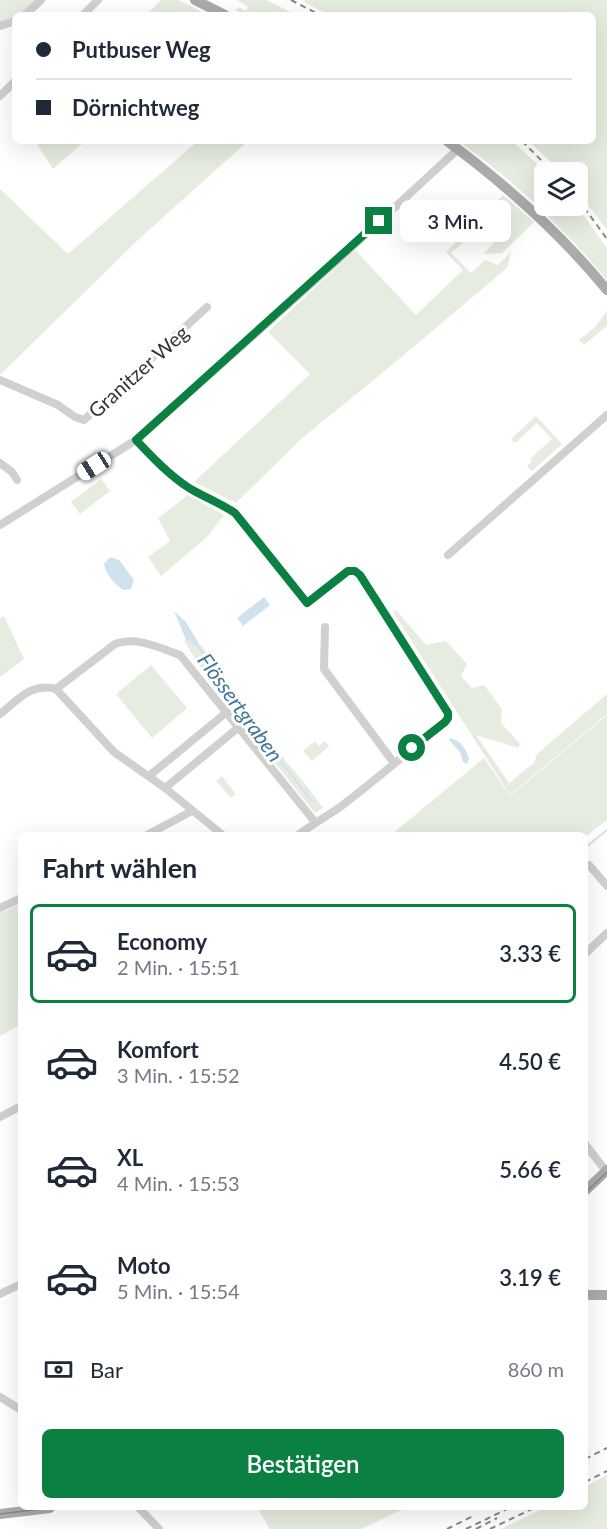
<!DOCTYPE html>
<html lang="de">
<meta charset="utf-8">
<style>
:root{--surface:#fff;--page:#f6f6f7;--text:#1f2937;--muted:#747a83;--line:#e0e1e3;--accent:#0b8043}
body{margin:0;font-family:Lato,sans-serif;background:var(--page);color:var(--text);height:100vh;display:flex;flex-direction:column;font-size:22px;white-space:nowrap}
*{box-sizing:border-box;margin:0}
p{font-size:20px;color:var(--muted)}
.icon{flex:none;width:33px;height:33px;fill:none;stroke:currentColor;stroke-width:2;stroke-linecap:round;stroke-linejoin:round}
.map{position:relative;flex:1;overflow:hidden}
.details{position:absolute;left:18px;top:832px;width:570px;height:678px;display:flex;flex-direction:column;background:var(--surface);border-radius:9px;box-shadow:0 6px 24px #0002}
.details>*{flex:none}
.guide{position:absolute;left:12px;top:12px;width:584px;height:132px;border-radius:9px;box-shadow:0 6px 24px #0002;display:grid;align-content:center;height:132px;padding:0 24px;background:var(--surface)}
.fabs{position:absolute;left:534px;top:162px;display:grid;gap:12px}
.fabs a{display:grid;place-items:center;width:54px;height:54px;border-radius:9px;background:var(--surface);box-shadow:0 6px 24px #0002;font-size:30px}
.end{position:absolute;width:27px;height:27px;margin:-14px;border:8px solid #0b8043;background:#fff;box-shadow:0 0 0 3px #fff}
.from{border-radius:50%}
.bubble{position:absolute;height:42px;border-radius:9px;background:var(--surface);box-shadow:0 6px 24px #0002;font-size:20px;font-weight:600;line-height:42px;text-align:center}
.car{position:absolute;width:18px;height:36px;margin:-18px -9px;border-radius:8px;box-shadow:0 0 4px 2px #0007;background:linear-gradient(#fff 24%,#345 0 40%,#fff 0 76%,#345 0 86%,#fff 0)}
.guide b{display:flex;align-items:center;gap:21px;height:57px;font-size:22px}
.guide b+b{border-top:2px solid var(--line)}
.guide i{width:15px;height:15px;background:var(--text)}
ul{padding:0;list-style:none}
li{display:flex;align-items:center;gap:18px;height:99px;margin:0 12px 9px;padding:0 12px;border:3px solid transparent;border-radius:9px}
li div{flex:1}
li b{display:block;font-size:22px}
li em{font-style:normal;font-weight:600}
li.selected{border-color:var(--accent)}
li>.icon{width:54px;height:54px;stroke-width:1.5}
h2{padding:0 24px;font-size:27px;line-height:72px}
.pay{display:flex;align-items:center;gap:15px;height:66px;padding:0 24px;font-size:22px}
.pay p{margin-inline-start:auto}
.button{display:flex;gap:12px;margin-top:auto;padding:12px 24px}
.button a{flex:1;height:69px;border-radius:9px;background:var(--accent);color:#fff;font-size:24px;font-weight:600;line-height:69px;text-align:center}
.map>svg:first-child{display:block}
.green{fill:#e6ecdf}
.water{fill:#cfe2ee}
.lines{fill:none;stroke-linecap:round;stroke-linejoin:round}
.stream{stroke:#cfe2ee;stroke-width:2}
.minor{stroke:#d0d0d0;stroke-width:8}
.major{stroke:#ababab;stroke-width:10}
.tram{stroke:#888;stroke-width:1.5}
.rail{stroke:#888;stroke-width:2;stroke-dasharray:6 4.5;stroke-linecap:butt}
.route{stroke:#0b8043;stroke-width:8}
.labels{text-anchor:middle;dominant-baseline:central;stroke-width:6;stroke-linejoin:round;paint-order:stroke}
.street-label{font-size:20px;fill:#333;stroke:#fff}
.water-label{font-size:21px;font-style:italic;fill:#3f7597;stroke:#fff}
</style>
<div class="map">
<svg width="607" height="1529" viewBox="0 0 607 1529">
<rect width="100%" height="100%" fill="#fff"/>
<g class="green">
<polygon points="0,0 37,0 23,12 15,15 15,18 0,22"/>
<polygon points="161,0 179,0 208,15 146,15"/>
<polygon points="237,0 267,0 296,15 240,15 236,10 238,7 246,11 248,7"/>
<polygon points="304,0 607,0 607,230 578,192 578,172 561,172 529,141 592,141 592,15 329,15 306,3"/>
<polygon points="35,141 85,141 53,169"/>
<polygon points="198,141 248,141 140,238 0,375 0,189 68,254"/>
<path d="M458,141H512L546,172L544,206H577L607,248V280C563,228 514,180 458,141Z"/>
<polygon points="503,195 534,222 502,253 483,254 494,243 480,228 451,253 471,273 485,260 498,265 511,252 507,268 387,369 301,439 236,503 194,482 310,374 268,332 355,250 416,315 463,270 446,252"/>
<polygon points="607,311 607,326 584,345 579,340 595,327"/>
<polygon points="536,416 562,444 532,471 527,466 532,461 530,459 552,439 537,423 515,443 511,439"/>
<polygon points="101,479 110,491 80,514 71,502"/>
<polygon points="188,495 224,515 208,536 161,576 148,557 170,541 158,518"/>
<polygon points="396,610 426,645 446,641 467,664 461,676 472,688 484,685 502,709 501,723 520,744 518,748 476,735 509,783 534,763 537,754 607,694 607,714 510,795 393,612"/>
<polygon points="4,616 24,659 0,677 0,618"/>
<polygon points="186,640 198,647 199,644 202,646 226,684 253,716 250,718 225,688 227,696 246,720 243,723 207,677 184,641"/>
<polygon points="151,665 187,708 152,738 116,694"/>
<polygon points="607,715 607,820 585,837 585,836 391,835 484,758 510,796"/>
<path d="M255,718C274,751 302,777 323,808L315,813L244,725L248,723L251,726L253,723L252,721Z"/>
<polygon points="315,741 319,746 325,741 329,746 312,761 303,751"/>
<polygon points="222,776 236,794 231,798 216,781"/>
<polygon points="21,903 21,1032 18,1026 0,1036 0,913"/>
<polygon points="607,1475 607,1529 501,1529 544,1508 585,1508 585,1487"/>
<polygon points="267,1508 406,1508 361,1529 270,1529 259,1511"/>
</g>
<g class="water">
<path d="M110,557L119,560L134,580L131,589L123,590C114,584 106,574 104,564Z"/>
<polygon points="264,597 270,605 243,626 237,618"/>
<polygon points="174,611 186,622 199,644 198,647 186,640"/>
<polygon points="224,686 254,723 251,727 227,696"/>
<path d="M450,738C461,741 466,748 469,759L467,764L463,762L460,752L449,740Z"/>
</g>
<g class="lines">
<g class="stream">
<polyline points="198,646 226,689"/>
<polyline points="252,725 311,800"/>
<polyline points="585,848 607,830"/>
</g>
<g class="minor">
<polyline points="25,15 41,0"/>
<polyline points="83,15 98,0"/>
<polyline points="0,26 15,21"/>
<polyline points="0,96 15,81"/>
<polyline points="0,380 58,405 75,417 84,420 207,307"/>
<path d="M136,440C152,457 169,475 189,488C204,497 220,503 235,513L307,603L348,571H355L360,575L448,713V718L445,722C410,750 376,780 340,807C326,817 311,825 297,836"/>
<polyline points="0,463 12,472 17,480"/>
<polyline points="0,525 136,440 338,260 458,149"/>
<polyline points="448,555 607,415"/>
<polyline points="325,627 324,669 394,763"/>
<path d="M56,689L115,644C136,636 160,648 180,655L315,822"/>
<path d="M0,714C18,700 32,682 56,689L114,752L165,788L224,836"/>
<polyline points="149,776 227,712"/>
<polyline points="165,788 239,727"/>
<polyline points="145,836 192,811"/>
<polyline points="585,865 589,865 607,886"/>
<polyline points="0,908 21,898"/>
<polyline points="585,954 607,933"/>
<polyline points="0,1117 21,1106"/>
<polyline points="585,1144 606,1171"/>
<polyline points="0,1294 21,1284"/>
<polyline points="0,1397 21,1410"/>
<polyline points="139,1508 159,1529"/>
</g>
<g class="major">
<polyline points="195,0 225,15"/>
<path d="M447,141C505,184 561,234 607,290"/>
<polyline points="585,1191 607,1170"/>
<polyline points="585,1295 607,1295"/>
<polyline points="0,1514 50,1508"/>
</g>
<g class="tram">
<polyline points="585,1193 607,1172"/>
<polyline points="0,1514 50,1508"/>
</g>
<g class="rail">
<polyline points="291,0 320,15"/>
<polyline points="522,141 553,172"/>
<polyline points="578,199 607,239"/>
<polyline points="585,1459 607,1448"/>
<polyline points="585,1482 607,1471"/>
<polyline points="447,1529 473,1516"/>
<polyline points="466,1529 509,1508"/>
<polyline points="476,1529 497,1518"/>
<polyline points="490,1529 534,1508"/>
</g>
</g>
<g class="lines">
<path class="route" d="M379,221L136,440C152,457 169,475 189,488C204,497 220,503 235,513L307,603L348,571H355L360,575L448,713V718L445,722L412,748"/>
</g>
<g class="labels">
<g class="street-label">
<text transform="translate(138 371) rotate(-42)">Granitzer Weg</text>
</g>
<g class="water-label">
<text transform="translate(241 707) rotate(54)">Flössertgraben</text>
</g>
</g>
</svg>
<div class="fabs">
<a><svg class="icon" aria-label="layers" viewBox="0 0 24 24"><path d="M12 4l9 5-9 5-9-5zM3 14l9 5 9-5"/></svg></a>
</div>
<i class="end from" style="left:412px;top:748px"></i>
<i class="end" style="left:379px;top:221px"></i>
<div class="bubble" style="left:400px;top:200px;width:111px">3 Min.</div>
<i class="car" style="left:94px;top:466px;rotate:238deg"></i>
<div class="guide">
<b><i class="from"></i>Putbuser Weg</b>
<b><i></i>Dörnichtweg</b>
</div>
<section class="details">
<h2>Fahrt wählen</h2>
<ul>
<li class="selected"><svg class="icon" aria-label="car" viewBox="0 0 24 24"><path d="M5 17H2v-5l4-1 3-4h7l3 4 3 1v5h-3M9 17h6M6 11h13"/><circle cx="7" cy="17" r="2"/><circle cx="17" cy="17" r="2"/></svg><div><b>Economy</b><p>2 Min. · 15:51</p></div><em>3.33 €</em></li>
<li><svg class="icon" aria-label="car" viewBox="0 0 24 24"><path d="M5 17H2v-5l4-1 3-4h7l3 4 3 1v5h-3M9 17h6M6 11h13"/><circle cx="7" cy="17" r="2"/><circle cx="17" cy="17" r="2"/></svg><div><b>Komfort</b><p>3 Min. · 15:52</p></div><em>4.50 €</em></li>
<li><svg class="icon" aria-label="car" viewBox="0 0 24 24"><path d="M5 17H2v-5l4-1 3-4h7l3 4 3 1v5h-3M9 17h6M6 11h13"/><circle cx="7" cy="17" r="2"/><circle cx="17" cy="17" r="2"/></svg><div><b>XL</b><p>4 Min. · 15:53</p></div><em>5.66 €</em></li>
<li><svg class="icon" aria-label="car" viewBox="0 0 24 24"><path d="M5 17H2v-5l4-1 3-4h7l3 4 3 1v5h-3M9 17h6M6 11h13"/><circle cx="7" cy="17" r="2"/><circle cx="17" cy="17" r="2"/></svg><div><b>Moto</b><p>5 Min. · 15:54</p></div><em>3.19 €</em></li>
</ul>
<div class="pay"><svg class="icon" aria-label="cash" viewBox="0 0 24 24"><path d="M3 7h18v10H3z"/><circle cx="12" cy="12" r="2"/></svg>Bar<p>860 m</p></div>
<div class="button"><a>Bestätigen</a></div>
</section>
</div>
